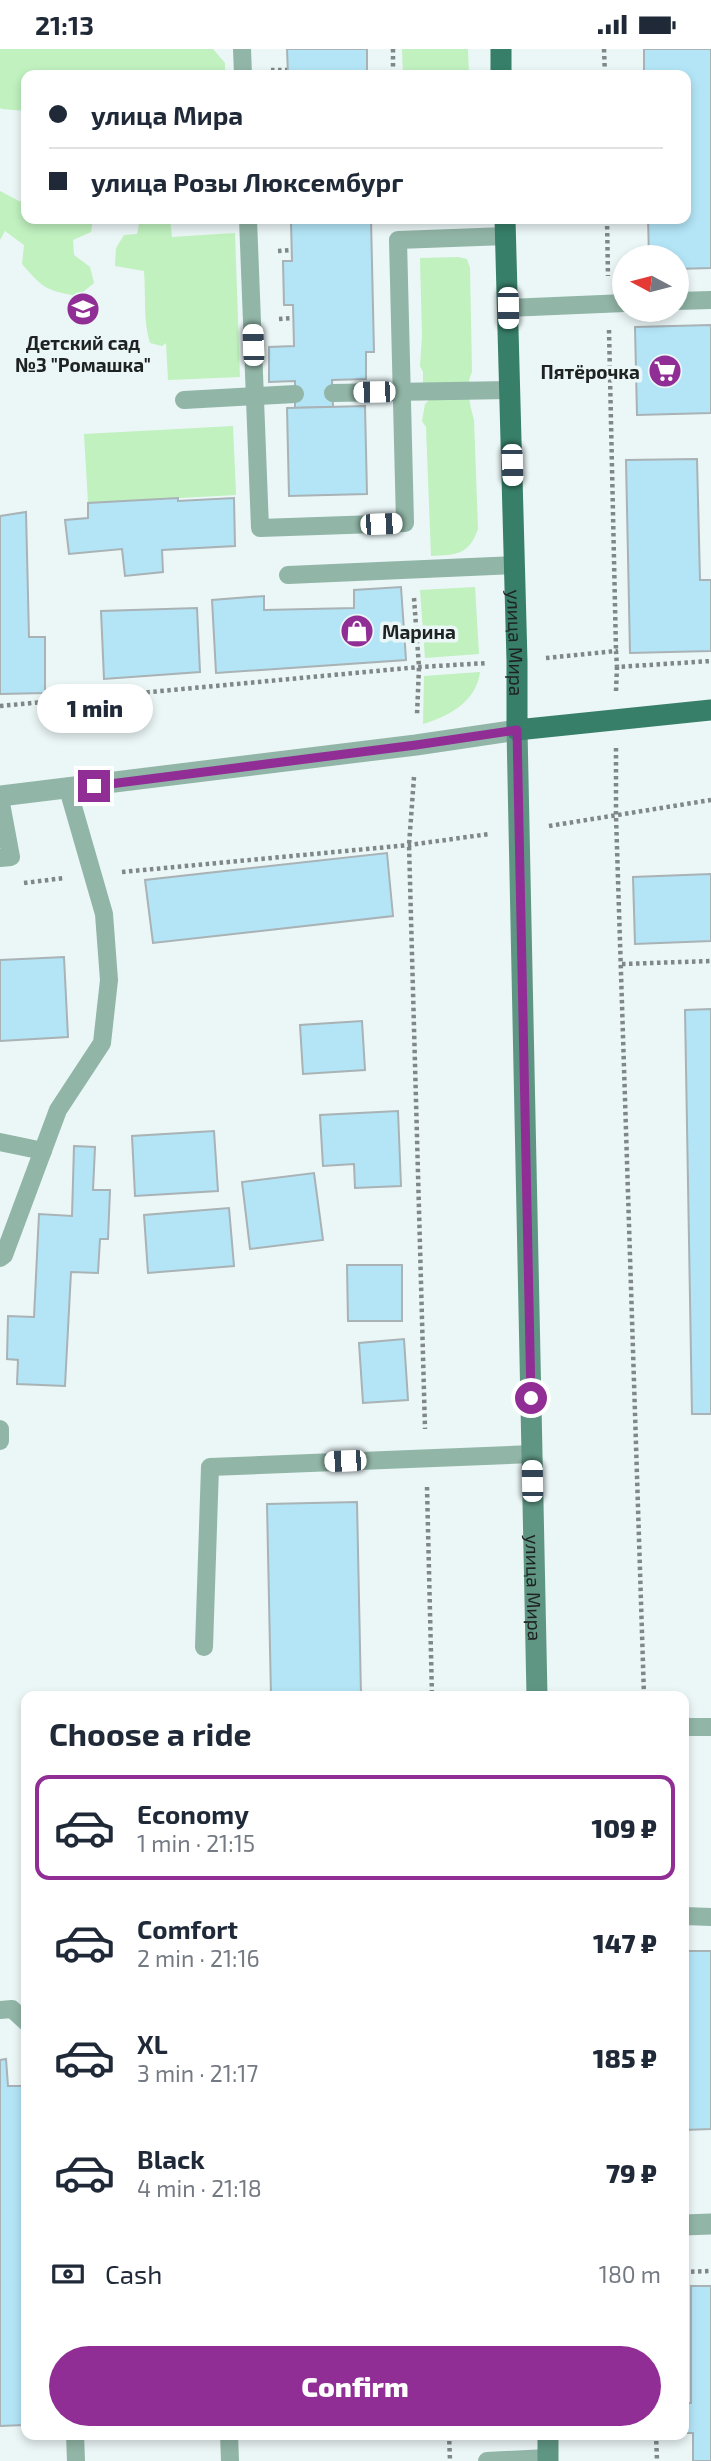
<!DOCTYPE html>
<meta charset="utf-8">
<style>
:root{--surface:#fff;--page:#f6f6f7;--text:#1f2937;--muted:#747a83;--line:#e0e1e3;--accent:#912e95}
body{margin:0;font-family:"Exo 2",sans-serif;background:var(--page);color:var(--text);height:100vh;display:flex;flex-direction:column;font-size:26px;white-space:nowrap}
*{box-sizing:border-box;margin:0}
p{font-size:23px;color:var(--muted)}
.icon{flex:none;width:38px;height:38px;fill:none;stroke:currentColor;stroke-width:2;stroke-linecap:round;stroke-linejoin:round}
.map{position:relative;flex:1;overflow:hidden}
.sheet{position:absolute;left:21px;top:1642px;width:668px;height:749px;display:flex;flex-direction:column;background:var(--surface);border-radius:14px;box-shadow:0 4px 10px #0003}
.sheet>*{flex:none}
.top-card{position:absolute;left:21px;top:21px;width:670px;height:154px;border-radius:14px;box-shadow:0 4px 10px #0003;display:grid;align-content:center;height:154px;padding:0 28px;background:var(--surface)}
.needle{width:46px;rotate:277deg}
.buttons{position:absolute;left:612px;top:196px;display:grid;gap:14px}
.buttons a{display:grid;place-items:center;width:77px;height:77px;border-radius:50%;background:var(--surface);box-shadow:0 4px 10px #0003;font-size:35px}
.end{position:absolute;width:32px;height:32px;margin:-16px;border:9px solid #912e95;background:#fff;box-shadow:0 0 0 4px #fff}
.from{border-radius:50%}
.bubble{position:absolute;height:49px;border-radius:24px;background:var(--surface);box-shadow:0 4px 10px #0003;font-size:23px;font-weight:800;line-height:49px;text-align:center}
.car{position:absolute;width:21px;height:42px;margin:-21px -10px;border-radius:9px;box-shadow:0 0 5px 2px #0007;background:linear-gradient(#fff 24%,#345 0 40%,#fff 0 76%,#345 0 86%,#fff 0)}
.top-card b{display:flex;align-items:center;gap:24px;height:66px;font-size:26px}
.top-card b+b{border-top:2px solid var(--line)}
.top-card i{width:18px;height:18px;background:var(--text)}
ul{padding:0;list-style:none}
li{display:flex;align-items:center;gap:21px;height:105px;margin:0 14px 10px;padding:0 14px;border:4px solid transparent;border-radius:14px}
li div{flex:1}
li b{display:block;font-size:26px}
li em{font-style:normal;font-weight:800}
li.current{border-color:var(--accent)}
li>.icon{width:63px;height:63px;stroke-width:1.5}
h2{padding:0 28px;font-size:32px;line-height:84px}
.pay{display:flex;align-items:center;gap:18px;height:77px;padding:0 28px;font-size:26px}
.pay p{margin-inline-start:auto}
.button{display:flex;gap:14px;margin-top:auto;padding:14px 28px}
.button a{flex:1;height:80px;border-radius:42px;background:var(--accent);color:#fff;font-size:28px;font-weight:800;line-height:80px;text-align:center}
.status{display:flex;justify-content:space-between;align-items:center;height:49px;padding:0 35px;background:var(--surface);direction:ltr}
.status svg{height:19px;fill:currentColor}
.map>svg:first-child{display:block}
.green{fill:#c0f1bf}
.building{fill:#b3e5f7;stroke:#a9b2b5;stroke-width:2}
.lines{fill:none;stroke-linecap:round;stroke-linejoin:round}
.path{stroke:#808787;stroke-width:4.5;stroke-dasharray:3.5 3.5;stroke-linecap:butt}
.service{stroke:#91b5a7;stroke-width:18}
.minor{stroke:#91b5a7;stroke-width:21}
.tertiary{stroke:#91b5a7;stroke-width:21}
.secondary{stroke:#5f9683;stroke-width:21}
.primary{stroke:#377f69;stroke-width:21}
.route{stroke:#912e95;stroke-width:9}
.labels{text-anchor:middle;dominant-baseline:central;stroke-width:7;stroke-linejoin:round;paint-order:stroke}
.poi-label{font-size:19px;font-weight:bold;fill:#1f2222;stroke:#ebf6f6}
.street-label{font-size:19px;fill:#1f2222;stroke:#ebf6f6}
</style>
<div class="status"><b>21:13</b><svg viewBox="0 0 49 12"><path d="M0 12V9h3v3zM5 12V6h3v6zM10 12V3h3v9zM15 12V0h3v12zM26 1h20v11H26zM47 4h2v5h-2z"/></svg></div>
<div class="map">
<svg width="711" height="2412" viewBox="0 0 711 2412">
<rect width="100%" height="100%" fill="#ebf6f6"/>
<g class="green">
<polygon points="0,0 213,0 225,14 225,26 26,26 26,62 2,60 0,59"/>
<polygon points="402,0 468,0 469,26 403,26"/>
<path d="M0,142L19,152L26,153V170H93L91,183L73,191L74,206L90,218L94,234L78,247C45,241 44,240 22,215L24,196L5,182L0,191Z"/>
<path d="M140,170H170L172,188L235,184L240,328L168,331L166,294L162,297L150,294C143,272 146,246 144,222L115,217L116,199L124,186L137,185Z"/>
<path d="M458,208L467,210L470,219L472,323C465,336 470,357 474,371L478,480C469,506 456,506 431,507L426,378L422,372L425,355L433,347L423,336V323L420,317L422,287L420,209Z"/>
<polygon points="233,377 236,446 88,454 84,385"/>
<polygon points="475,538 479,605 425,609 420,541"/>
<path d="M480,623C476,653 449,667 423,675L424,627Z"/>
</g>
<g class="building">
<polygon points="287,0 367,0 367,26 288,26"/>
<polygon points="644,0 711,0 711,219 677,220 677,208 649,208 648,170 686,170 686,26 644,26"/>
<polygon points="282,170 371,170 374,303 366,303 366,330 332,331 333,358 295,359 295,332 269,333 269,298 294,297 293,256 284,256 283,212 292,212 291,173 282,173"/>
<polygon points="711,276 711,364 637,366 635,278"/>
<polygon points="365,357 367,445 289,447 287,359"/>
<polygon points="697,410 700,531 711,531 711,602 630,604 626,411"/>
<polygon points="178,449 178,452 234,449 235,497 162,501 163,523 125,527 122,500 69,505 65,471 88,469 88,454"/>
<polygon points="26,463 29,588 45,588 45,644 0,645 0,467"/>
<polygon points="401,538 406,611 216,624 212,551 264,547 264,561 354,559 354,541"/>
<polygon points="197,559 200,623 104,630 101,562"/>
<polygon points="387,804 393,867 153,894 145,831"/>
<polygon points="711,825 711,892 635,895 633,828"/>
<polygon points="64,908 68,988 0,992 0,911"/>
<polygon points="711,960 711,1365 692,1365 685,961"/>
<polygon points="362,972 365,1021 303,1025 300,976"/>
<polygon points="398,1062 401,1137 355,1139 354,1115 323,1117 320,1066"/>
<polygon points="214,1082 218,1142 135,1147 132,1087"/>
<polygon points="74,1097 95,1098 93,1141 110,1141 108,1190 100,1190 98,1224 71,1223 65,1337 17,1335 18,1311 7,1310 8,1267 34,1268 39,1165 72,1167"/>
<polygon points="314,1124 323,1191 250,1200 242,1133"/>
<polygon points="229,1159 234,1217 148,1224 144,1166"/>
<polygon points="347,1216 402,1216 402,1272 348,1272"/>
<polygon points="404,1290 408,1351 363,1354 359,1294"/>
<polygon points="357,1453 361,1647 271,1647 267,1455"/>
<polygon points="684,1902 711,1902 711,2080 684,2081"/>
<polygon points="6,2010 8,2037 22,2037 26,2144 26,2356 23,2357 24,2376 0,2377 0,2011"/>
<polygon points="691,2237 711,2237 711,2412 693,2412 693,2384 684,2384 684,2354 691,2354"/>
<polygon points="250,2385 373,2385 373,2386 250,2388"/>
</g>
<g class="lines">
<g class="path">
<polyline points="393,0 393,26"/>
<polyline points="604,0 605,26"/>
<polyline points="271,21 287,21"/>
<polyline points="607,170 608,227"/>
<polyline points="278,202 292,201"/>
<polyline points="279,270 293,269"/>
<polyline points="609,281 616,602"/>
<polyline points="414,549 419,618 417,666"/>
<polyline points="546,609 616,602 617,618 711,612"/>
<polyline points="616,642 617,618"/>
<polyline points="0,657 419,618 488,614"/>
<polyline points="616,699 616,767 644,1647"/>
<polyline points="414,728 409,796 425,1380"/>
<polyline points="549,777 711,751"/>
<polyline points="122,823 409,796 489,785"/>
<polyline points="24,834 64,829"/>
<polyline points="622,915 711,912"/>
<polyline points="427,1438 432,1647"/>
<polyline points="684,2223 711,2222"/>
<polyline points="449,2385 450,2412"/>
<polyline points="656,2385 657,2412"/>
</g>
<g class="service">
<polyline points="242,0 243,26"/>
<polyline points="248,170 260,479 405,474 398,191 506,187"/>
<polyline points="677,252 711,251"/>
<polyline points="507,259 625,254"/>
<polyline points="333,344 510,341"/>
<polyline points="184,351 295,345"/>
<polyline points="288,526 515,516"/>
<polyline points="0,749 11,808 0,809"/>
<polyline points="0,1093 43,1102"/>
<polyline points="0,1209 4,1206 58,1061 102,994 109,931 104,865 68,740"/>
<polyline points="0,1380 0,1392"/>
<polyline points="204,1598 210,1418 532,1405"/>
<polyline points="684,1678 711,1678"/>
<polyline points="684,1867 711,1868"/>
<polyline points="0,1961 12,1960 26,1973"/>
<polyline points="75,2385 76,2412"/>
<polyline points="229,2385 230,2412"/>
<polyline points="487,2412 548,2409"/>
</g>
<polyline class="minor" points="684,2176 711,2175"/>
<polyline class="tertiary" points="0,747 416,696 517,681"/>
<g class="secondary">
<path id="s1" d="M517,681L537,1647"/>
<polyline points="548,2385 548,2412"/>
</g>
<g class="primary">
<polyline points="501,0 501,26"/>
<path id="s2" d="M505,170L517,612V681L711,661"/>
</g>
</g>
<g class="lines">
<polyline class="route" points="94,737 416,696 517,681 531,1349"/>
</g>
<defs>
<symbol id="school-disc" viewBox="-11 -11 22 22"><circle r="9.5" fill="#912e95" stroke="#ebf6f6"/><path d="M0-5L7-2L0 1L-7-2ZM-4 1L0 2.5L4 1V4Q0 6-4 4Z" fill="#fff"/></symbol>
<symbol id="supermarket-disc" viewBox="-11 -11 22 22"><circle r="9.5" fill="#912e95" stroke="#ebf6f6"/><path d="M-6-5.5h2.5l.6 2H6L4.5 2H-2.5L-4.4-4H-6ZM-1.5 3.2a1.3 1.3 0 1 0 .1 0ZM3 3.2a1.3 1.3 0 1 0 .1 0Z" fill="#fff"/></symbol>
<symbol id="shop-disc" viewBox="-11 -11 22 22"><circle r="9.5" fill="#912e95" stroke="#ebf6f6"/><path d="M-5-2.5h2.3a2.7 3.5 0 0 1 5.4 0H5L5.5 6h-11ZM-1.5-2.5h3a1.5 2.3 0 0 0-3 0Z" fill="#fff"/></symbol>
</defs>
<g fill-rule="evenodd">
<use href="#school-disc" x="64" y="241" width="38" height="38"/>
<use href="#supermarket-disc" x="646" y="303" width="38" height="38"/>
<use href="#shop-disc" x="338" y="563" width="38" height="38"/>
</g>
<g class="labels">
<g class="poi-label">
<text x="83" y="293">Детский сад<tspan x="83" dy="22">№3 "Ромашка"</tspan></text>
<text x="640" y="322" text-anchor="end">Пятёрочка</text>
<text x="382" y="582" text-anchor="start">Марина</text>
</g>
<g class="street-label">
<text stroke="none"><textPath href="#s2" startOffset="424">улица Мира</textPath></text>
<text stroke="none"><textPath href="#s1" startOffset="858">улица Мира</textPath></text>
</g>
</g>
</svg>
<div class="buttons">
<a><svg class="needle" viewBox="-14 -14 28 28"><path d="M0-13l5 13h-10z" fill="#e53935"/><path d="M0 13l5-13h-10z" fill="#747a83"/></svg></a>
</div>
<i class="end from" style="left:531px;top:1349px"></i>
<i class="end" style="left:94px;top:737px"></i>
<div class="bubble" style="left:37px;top:635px;width:116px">1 min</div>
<i class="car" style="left:508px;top:259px;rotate:179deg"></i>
<i class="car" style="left:253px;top:296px;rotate:358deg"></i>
<i class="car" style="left:374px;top:343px;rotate:269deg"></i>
<i class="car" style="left:512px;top:416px;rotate:178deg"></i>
<i class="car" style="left:381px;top:475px;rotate:88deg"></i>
<i class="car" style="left:345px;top:1412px;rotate:268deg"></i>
<i class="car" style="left:532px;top:1432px;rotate:359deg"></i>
<div class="top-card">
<b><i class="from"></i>улица Мира</b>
<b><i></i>улица Розы Люксембург</b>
</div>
<section class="sheet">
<h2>Choose a ride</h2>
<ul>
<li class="current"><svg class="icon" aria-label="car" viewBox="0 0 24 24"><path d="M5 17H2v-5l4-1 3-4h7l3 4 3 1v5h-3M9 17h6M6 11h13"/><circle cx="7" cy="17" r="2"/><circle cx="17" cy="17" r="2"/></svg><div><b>Economy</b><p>1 min · 21:15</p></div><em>109 ₽</em></li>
<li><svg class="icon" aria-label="car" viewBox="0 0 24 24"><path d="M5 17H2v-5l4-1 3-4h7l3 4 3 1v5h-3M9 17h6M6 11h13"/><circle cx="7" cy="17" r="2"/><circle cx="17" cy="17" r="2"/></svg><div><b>Comfort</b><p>2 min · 21:16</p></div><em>147 ₽</em></li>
<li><svg class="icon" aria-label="car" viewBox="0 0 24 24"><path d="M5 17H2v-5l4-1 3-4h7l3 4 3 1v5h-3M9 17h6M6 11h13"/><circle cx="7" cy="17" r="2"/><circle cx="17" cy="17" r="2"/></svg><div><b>XL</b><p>3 min · 21:17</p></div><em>185 ₽</em></li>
<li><svg class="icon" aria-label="car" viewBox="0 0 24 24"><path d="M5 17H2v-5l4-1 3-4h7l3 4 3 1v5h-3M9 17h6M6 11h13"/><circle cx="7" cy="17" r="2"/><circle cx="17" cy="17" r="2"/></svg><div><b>Black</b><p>4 min · 21:18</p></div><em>79 ₽</em></li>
</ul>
<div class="pay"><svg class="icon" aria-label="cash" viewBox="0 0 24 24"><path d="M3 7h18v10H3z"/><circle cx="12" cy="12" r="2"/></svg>Cash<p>180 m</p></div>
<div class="button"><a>Confirm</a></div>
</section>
</div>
